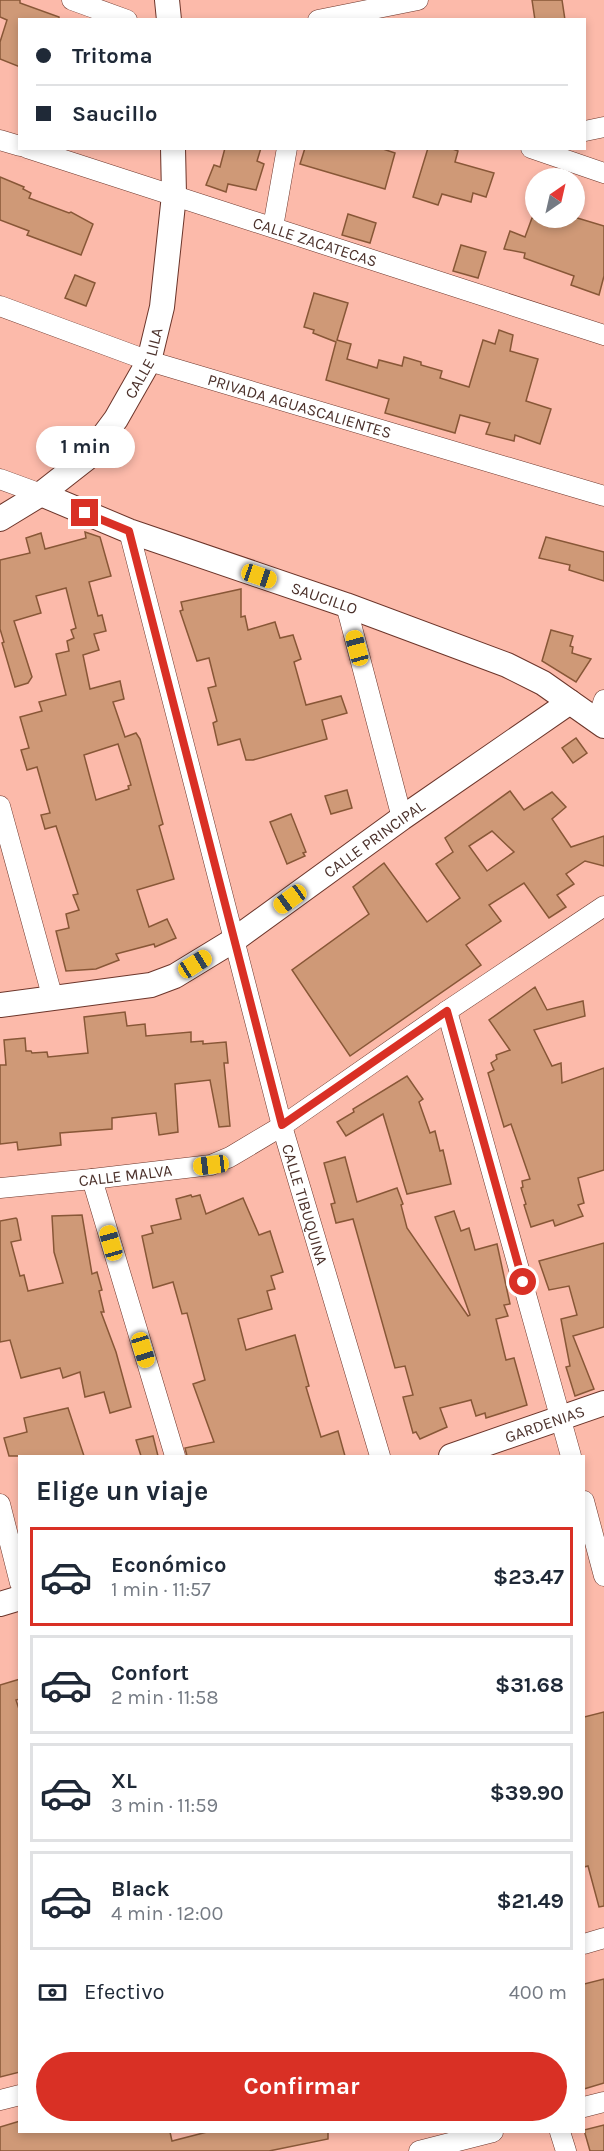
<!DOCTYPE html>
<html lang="es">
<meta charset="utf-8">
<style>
:root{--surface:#fff;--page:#f2f2f3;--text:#1f2937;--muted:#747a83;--line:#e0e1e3;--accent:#d93025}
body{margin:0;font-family:Karla,sans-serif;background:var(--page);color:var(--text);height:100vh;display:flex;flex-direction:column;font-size:22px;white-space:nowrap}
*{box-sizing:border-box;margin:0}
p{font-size:20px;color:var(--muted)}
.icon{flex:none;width:33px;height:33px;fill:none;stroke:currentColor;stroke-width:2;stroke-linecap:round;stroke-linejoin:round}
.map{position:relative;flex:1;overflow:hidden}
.drawer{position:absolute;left:18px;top:1455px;width:567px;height:678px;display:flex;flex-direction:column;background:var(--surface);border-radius:0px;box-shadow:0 3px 9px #0003}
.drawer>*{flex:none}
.guide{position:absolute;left:18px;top:18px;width:568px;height:132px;border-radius:0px;box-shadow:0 3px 9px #0003;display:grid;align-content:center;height:132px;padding:0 18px;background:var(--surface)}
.needle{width:39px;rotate:34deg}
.controls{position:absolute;left:525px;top:168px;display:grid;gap:12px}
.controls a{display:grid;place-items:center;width:60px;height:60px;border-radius:50%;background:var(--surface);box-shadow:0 3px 9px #0003;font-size:30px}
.end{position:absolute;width:27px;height:27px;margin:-14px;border:8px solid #d93025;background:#fff;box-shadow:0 0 0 3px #fff}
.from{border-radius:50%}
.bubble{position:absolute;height:42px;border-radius:21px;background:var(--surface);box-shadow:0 3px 9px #0003;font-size:20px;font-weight:700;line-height:42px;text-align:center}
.car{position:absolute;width:18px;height:36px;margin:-18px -9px;border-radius:8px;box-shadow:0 0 4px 2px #0007;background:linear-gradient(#f5c518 24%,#345 0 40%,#f5c518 0 76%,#345 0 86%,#f5c518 0)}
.guide b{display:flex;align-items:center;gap:21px;height:57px;font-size:22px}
.guide b+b{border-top:2px solid var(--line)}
.guide i{width:15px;height:15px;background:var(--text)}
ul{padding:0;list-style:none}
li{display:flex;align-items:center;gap:18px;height:99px;margin:0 12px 9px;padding:0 6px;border:3px solid var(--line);border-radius:0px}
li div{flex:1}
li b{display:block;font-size:22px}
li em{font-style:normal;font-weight:700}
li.active{border-color:var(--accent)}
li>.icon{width:54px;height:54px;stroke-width:1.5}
h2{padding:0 18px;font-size:27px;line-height:72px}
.pay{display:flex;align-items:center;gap:15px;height:66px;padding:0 18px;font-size:22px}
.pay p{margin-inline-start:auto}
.action{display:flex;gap:12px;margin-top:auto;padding:12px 18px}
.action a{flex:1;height:69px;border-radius:36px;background:var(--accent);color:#fff;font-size:24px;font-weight:700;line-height:69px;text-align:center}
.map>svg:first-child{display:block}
.building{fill:#cf9977;stroke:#885737;stroke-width:1.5;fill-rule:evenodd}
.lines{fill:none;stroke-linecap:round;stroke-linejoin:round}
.minor-casing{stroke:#6c352a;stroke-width:21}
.tertiary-casing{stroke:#6c352a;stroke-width:26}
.minor{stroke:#fff;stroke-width:20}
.tertiary{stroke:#fff;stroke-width:24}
.route{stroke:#d93025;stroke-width:8}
.labels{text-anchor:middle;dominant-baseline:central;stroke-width:4.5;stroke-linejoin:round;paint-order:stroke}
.street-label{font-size:16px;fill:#4c322c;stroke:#fcbaaa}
</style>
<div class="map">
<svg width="604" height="2151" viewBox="0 0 604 2151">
<rect width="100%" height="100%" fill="#fcbaaa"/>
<g class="building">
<polygon points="0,0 20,0 20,3 59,17 59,20 20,20 20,67 0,59 0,42 7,20 0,17"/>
<polygon points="532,0 562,0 565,20 535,20"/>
<polygon points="225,148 261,148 257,161 264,164 256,190 228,184 226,192 206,185 214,165 220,167"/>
<polygon points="305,148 380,148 395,153 385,189 300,164"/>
<polygon points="428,148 450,148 458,151 455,162 494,173 486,197 473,193 471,202 442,194 438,205 413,197"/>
<polygon points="0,177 24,187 23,189 31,193 29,198 69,213 71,212 93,224 81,255 27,235 29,231 0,220"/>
<polygon points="348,214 376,223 370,243 342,235"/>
<polygon points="574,217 604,226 604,276 599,295 571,285 574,276 524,258 525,253 504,249 510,231 525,237 532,218"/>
<polygon points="461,245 486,252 478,278 453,271"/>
<polygon points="75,275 95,283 86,306 65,298"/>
<polygon points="314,293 348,303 337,340 351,344 347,359 377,368 379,360 402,366 404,357 421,362 421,365 442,371 440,378 469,387 483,340 495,344 499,330 513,335 510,351 538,359 526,401 551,409 540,444 515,435 514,441 486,434 490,423 460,415 455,433 385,413 389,399 326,380 336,342 313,333 314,330 304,327"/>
<path d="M85,532L100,537L111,576L89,582L98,616L102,615L106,631L94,634L99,650L83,655L90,689L120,681L124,699L113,702L125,737L136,733L140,739L163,824L159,826L174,879L137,890L149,927L167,919L176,938L155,947L154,944L116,954L119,960L96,969L66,971L56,931L69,928L66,914L79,910L73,895L78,894L56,826L45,829L41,815L50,813L37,767L27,770L21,750L29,748L20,717L42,711L39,702L66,695L56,654L69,651L67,641L74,638L71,630L76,628L66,588L36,596L41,613L14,621L32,677L28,683L15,687L2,643L4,642L0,629V560L30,553L26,538L41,533L45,549L86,538ZM118,744L131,785L128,786L129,789L96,800L84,755Z"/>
<polygon points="546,537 604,552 604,581 569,570 570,565 539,558"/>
<polygon points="241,589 241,617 245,616 248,630 275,622 280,638 293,635 301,659 294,662 306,705 341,696 347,713 322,720 327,739 253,760 246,760 240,739 218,745 213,723 217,721 208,688 216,686 209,658 197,661 180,611 183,610 181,602"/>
<polygon points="551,630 573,636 570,646 573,647 572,653 591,659 576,682 542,661"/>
<polygon points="576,738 587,753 573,763 562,748"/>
<polygon points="347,790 352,808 331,814 325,796"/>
<path d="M510,791L524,810L552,792L566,807L552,819L571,847L604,836V866L585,861L566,874L574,884L557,895L566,907L549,918L524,883L489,905L501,921L466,945L481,965L350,1056L292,970L369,914L353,887L384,863L427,922L460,898L436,864L453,852L445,838ZM492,831L514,852L487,871L469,846Z"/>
<polygon points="291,814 306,852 303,853 305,856 287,864 270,822"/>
<polygon points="535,987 547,1010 583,1001 585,1016 534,1030 552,1066 561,1063 562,1083 604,1068 604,1170 578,1178 584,1203 578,1205 583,1216 555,1226 553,1220 531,1227 524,1205 526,1204 521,1188 523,1187 522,1181 530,1179 511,1124 504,1127 488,1073 494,1070 491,1063 497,1059 496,1055 510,1050 489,1020"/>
<polygon points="125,1012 127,1026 145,1024 146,1036 191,1032 191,1042 203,1041 203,1044 226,1042 228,1063 224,1063 230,1126 219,1127 210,1080 175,1084 178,1132 159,1135 156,1113 112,1118 112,1129 60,1133 61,1145 18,1150 17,1142 0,1144 0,1065 6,1065 4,1040 25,1038 26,1051 31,1051 32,1053 47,1052 48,1057 88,1053 84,1017"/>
<polygon points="407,1076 423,1099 419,1102 430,1133 435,1131 440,1151 443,1150 451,1184 407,1194 383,1114 346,1136 337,1122 354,1112 353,1109"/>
<polygon points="345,1157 357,1202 397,1188 403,1204 401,1205 407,1228 468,1316 470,1315 435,1217 454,1211 461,1231 469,1228 475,1250 497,1244 510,1304 504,1305 508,1316 496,1319 506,1360 514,1358 527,1405 486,1418 485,1413 476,1416 471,1400 440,1408 447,1427 420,1439 416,1432 413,1433 403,1397 413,1395 405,1366 395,1368 353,1219 336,1223 331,1204 335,1203 324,1163"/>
<polygon points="191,1195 192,1197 200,1195 206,1214 243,1198 259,1235 270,1231 283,1272 271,1276 275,1289 267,1291 272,1309 238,1319 246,1350 295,1335 309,1386 306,1387 321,1437 338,1431 345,1456 187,1456 185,1448 214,1442 193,1384 205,1380 187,1313 182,1314 173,1282 153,1288 142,1236 153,1233 151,1226 181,1219 176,1199"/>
<polygon points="82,1215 92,1274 97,1272 102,1290 99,1291 104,1312 101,1312 116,1352 131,1407 110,1413 104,1392 85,1397 80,1372 63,1378 60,1368 21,1378 10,1340 0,1342 0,1221 16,1218 17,1219 21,1240 11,1242 20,1276 24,1275 28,1291 63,1283 54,1252 52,1216"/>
<polygon points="604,1243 604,1327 573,1336 594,1389 575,1396 566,1367 570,1366 561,1319 577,1315 569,1286 549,1290 539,1261"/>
<polygon points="68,1408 84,1456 9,1456 4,1438 27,1432 24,1418"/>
<polygon points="153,1436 158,1456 141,1456 136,1440"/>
<polygon points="20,1679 20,1699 16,1700 20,1712 20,2072 0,2077 0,1685"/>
<polygon points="604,1712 604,1906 599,1907 588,1866 584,1867 584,1717"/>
<polygon points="604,1979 604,2083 584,2089 584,1984"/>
<polygon points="20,2121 20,2132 170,2132 172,2141 207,2132 328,2132 328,2139 269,2151 0,2151 0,2127"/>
<polygon points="604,2125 604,2151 590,2151 584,2130"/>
</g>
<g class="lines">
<defs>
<g id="minor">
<polyline points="72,0 127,20"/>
<polyline points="318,20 418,0"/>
<polyline points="585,131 604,127"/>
<polyline points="0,140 20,146"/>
<path id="s1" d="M27,148L604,335"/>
<polyline points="531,148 604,173"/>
<polyline points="273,227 287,148"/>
<path id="s2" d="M0,306L149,361L604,496"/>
<polyline points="0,479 41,494"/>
<path id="s3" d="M129,531L282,1126L380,1456"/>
<polyline points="346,605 402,818"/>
<polyline points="597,721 604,700"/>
<polyline points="0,806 53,999"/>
<polyline points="447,1011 571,1456"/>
<polyline points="92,1179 175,1456"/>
<path id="s4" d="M0,1188L92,1179L211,1165L230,1157L282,1126L447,1011L604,906"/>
<polyline points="584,1501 604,1576"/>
<polyline points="0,1504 20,1583"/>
<polyline points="584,1944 604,1938"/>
<polyline points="0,2100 20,2095"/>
<polyline points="584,2107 604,2102"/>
<polyline points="560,2132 566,2151"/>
<polyline points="419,2151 493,2132"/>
</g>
<g id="tertiary">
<polyline points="167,0 169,20"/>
<path id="s5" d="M41,494L129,531L346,605L507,665L543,683L604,726"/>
<path id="s6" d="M0,519L41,494L87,458L116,419L149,361L162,307L174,195L173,148"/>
<path id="s7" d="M0,1005L151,985L175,976L234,940L402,818L570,702"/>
<path id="s8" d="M451,1456L604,1403"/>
<polyline points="0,1604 20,1598"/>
</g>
</defs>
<use href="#minor" class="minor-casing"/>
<use href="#tertiary" class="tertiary-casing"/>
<use href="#minor" class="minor"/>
<use href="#tertiary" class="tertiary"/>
</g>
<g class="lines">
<polyline class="route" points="85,513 129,531 282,1125 447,1011 523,1282"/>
</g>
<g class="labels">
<g class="street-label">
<text stroke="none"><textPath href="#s1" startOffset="303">CALLE ZACATECAS</textPath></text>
<text stroke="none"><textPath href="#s6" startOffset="218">CALLE LILA</textPath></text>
<text stroke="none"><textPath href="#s2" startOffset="316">PRIVADA AGUASCALIENTES</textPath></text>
<text stroke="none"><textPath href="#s5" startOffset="302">SAUCILLO</textPath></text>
<text stroke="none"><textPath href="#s7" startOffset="420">CALLE PRINCIPAL</textPath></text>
<text stroke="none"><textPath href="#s4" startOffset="126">CALLE MALVA</textPath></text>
<text stroke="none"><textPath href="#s3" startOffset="696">CALLE TIBUQUINA</textPath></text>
<text stroke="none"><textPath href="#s8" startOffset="99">GARDENIAS</textPath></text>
</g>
</g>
</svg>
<div class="controls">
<a><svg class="needle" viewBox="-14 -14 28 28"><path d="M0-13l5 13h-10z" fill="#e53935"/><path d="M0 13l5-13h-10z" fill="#747a83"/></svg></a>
</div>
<i class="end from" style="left:523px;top:1282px"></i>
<i class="end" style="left:85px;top:513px"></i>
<div class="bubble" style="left:36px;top:426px;width:99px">1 min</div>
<i class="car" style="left:259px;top:576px;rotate:109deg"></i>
<i class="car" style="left:357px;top:648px;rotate:345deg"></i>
<i class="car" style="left:290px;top:899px;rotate:234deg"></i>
<i class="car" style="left:195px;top:964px;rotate:58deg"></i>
<i class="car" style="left:211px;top:1165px;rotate:263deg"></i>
<i class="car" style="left:111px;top:1243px;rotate:344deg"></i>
<i class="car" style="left:143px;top:1350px;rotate:163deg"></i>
<div class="guide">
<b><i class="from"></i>Tritoma</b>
<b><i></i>Saucillo</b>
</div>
<section class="drawer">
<h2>Elige un viaje</h2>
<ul>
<li class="active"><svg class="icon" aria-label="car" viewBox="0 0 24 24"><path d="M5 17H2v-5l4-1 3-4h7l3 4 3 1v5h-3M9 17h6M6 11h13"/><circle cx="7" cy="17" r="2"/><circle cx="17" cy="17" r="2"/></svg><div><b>Económico</b><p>1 min · 11:57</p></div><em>$23.47</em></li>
<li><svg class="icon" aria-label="car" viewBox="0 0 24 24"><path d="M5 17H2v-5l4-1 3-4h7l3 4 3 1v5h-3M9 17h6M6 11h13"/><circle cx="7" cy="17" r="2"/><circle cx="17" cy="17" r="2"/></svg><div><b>Confort</b><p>2 min · 11:58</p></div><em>$31.68</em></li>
<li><svg class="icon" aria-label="car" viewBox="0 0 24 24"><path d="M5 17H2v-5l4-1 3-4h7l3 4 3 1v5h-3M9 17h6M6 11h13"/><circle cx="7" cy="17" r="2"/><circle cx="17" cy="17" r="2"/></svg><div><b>XL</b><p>3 min · 11:59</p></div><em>$39.90</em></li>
<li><svg class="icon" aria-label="car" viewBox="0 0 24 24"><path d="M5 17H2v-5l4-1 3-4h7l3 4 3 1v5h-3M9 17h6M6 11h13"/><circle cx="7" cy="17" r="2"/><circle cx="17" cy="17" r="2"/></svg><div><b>Black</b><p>4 min · 12:00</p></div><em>$21.49</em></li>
</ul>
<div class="pay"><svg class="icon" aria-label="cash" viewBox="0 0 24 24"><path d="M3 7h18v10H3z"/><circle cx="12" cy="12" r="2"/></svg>Efectivo<p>400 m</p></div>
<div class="action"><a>Confirmar</a></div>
</section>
</div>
